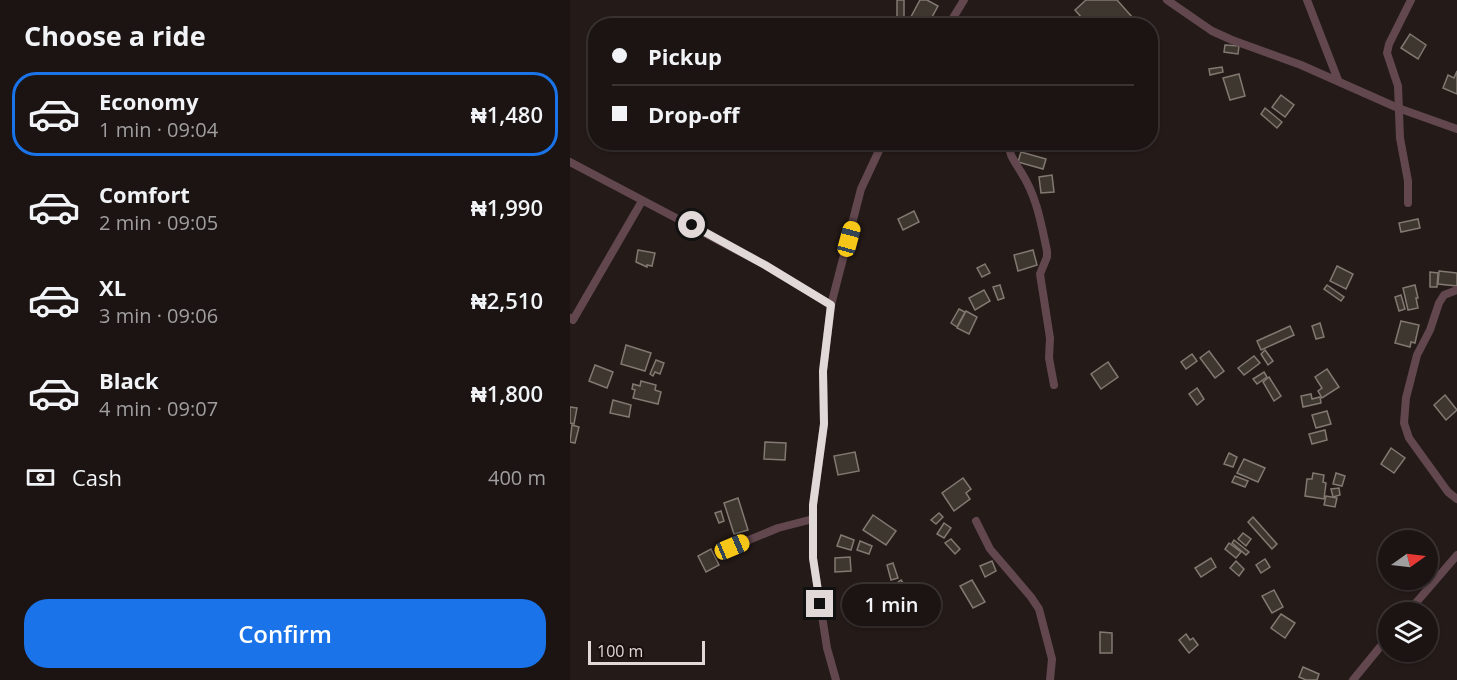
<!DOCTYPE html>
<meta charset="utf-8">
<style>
:root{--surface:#1b1412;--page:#241d1b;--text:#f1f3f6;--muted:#a09e9f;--line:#393332;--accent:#1a73e8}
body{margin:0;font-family:"Open Sans",sans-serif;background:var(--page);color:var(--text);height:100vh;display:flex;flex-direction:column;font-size:22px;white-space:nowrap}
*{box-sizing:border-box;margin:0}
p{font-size:20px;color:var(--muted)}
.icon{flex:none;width:33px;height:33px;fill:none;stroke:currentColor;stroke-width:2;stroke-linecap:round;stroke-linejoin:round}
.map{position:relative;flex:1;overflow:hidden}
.sheet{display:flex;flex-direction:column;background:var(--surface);width:570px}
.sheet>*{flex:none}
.top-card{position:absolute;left:18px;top:18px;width:570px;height:132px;border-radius:24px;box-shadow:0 2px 4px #0004,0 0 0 2px var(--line);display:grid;align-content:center;height:132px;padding:0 24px;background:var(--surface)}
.needle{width:39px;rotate:76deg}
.tools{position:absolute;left:808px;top:530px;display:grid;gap:12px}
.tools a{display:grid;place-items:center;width:60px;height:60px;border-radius:50%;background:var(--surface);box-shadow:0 2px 4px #0004,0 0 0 2px var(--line);font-size:30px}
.scale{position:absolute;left:18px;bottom:15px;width:117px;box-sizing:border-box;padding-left:6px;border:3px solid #e0d9d7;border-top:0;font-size:16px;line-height:21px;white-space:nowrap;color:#e0d9d7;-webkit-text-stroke:4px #1a110f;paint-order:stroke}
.end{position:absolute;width:27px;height:27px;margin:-14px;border:8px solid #e0d9d7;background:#111;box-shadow:0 0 0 3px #111}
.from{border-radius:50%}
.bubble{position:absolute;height:42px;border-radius:21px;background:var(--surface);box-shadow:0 2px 4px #0004,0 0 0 2px var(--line);font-size:20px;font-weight:600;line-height:42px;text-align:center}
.car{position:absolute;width:18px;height:36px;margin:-18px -9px;border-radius:8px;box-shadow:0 0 4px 2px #0007;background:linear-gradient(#f5c518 24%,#345 0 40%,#f5c518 0 76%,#345 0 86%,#f5c518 0)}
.top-card b{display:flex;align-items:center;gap:21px;height:57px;font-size:22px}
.top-card b+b{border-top:2px solid var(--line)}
.top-card i{width:15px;height:15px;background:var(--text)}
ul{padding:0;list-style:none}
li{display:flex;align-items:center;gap:18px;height:84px;margin:0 12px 9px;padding:0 12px;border:3px solid transparent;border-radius:24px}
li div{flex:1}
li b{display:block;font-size:22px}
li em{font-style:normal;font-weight:600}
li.current{border-color:var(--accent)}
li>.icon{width:54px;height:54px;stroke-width:1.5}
h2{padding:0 24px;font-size:27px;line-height:72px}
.pay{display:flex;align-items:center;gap:15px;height:66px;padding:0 24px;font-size:22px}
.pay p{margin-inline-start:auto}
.action{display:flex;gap:12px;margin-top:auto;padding:12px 24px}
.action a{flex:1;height:69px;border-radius:24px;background:var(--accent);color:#fff;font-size:24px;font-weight:600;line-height:69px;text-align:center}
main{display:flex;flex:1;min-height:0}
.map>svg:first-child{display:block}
.building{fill:#3e372f;stroke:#827971;stroke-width:1.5}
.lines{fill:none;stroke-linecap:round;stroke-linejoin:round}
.minor{stroke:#62474f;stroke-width:8}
.route{stroke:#e0d9d7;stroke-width:8}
</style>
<main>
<section class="sheet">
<h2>Choose a ride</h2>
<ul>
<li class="current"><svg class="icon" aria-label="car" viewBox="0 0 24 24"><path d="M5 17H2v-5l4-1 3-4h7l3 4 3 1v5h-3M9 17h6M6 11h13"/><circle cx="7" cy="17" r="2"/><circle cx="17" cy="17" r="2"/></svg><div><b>Economy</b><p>1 min · 09:04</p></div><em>₦1,480</em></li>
<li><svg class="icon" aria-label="car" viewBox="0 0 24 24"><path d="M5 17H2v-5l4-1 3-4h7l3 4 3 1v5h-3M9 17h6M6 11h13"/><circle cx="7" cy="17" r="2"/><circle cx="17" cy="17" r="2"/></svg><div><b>Comfort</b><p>2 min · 09:05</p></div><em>₦1,990</em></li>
<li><svg class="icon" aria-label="car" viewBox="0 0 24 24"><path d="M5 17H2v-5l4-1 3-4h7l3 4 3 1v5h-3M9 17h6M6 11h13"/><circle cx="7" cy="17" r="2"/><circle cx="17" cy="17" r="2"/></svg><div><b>XL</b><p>3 min · 09:06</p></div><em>₦2,510</em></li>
<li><svg class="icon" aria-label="car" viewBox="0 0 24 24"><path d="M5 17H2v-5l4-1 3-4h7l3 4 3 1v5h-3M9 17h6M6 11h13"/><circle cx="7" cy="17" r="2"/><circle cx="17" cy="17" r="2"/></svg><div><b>Black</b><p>4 min · 09:07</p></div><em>₦1,800</em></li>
</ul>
<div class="pay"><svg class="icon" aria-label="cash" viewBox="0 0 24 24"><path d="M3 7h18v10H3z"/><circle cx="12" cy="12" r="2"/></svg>Cash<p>400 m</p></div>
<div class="action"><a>Confirm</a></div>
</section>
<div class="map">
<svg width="887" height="680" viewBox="0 0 887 680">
<rect width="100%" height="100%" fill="#241a18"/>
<g class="building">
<rect x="327" y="0" width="7" height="17"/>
<polygon points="350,0 357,0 368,6 357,26 336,26"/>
<polygon points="516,0 547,0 563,18 555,26 519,26 505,10"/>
<polygon points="840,34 856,45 848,59 831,48"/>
<polygon points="655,45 669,46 668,54 654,52"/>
<polygon points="652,67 653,72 640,75 639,69"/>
<polygon points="887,71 887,94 873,88 878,75 884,78"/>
<polygon points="669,74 675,96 660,100 653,78"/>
<polygon points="711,95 724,105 715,117 702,107"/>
<polygon points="695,108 712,122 707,128 691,114"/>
<polygon points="451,152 476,159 473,169 448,162"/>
<polygon points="482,175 484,192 471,193 469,177"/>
<polygon points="344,211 349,222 333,230 328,219"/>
<polygon points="848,219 850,228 831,232 829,223"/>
<polygon points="68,250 85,253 82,266 77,265 77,267 66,262"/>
<polygon points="463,250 467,265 448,271 444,255"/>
<polygon points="415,264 420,273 412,277 407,268"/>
<polygon points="767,266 783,274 776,289 760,281"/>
<polygon points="869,271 887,273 887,286 868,284"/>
<polygon points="860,272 868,273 867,287 860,287"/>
<polygon points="430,285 434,298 428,300 423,287"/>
<polygon points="757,285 774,297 771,301 754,289"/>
<polygon points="845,285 848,298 846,298 848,308 838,310 833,288"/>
<polygon points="414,290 420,301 405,310 399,298"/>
<polygon points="831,295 835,309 829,311 825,297"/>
<polygon points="389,309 395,312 387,327 381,323"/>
<polygon points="396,311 407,317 399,334 387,328"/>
<polygon points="831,321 849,325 845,343 841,342 840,347 825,343"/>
<polygon points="750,323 754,337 746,339 742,326"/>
<polygon points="720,326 724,335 691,350 687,341"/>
<polygon points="56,345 81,353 75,371 51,364"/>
<polygon points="695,350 703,361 698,365 691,354"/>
<polygon points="639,351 654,371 645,378 630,358"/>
<polygon points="622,354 627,361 616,369 611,362"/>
<polygon points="684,356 690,363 674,375 668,368"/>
<polygon points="86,360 94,363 90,374 85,372 83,376 80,374"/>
<polygon points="538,362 548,377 531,389 521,374"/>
<polygon points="25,365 43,372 37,388 19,381"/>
<polygon points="757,369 769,387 752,398 748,391 752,388 745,377"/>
<polygon points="694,372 697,377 687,384 683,379"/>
<polygon points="699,377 711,396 704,401 693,382"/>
<polygon points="71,381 86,385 85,390 91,392 88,404 63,398 65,390 62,389 63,384 70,386"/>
<polygon points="627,388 634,399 627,405 619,394"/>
<polygon points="741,394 742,399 750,397 751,403 733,407 731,396"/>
<polygon points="875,395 887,410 876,420 864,405"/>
<polygon points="43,400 61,405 59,417 40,413"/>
<polygon points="0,407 7,408 4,424 0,423"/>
<polygon points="757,411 761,424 746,428 742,415"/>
<polygon points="2,425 9,427 5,443 0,442"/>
<polygon points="755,430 757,440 742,444 739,434"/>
<polygon points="195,442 216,443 215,460 194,459"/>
<polygon points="821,448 835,458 824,473 811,464"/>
<polygon points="285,452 289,471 268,475 264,456"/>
<polygon points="659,453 667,457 663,467 654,464"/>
<polygon points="674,459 695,468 688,482 667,473"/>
<polygon points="743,473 754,475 753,482 756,483 754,499 735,496 737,479 742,479"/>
<polygon points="766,473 775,476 772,486 763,484"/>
<polygon points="665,476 678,481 675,487 662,482"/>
<polygon points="393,478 401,489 396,493 400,499 384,511 372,493"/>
<polygon points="769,488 770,495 763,497 761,489"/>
<polygon points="756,496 767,498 765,507 754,505"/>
<polygon points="168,498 178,530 164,534 154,503"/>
<polygon points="151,511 154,521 149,523 145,513"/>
<polygon points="369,513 373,517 366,524 361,520"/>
<polygon points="303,515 326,531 316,545 293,530"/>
<polygon points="683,517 707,544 702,549 678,522"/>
<polygon points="374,523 381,528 374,538 367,534"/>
<polygon points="673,533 681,539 676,546 668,539"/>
<polygon points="271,535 284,540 281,550 267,546"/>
<polygon points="381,539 390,549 385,554 375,543"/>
<polygon points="664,540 679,552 676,555 662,543"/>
<polygon points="290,541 302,546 299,554 287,550"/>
<polygon points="659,543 671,552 666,558 655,549"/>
<polygon points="141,549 149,565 136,572 128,556"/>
<polygon points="280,557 281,571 265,572 265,558"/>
<polygon points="641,558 646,567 631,577 625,568"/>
<polygon points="695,559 700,567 691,573 686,565"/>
<polygon points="422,561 426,571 415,577 410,566"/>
<polygon points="666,561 674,569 669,576 660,568"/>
<polygon points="323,563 328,578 321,580 317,565"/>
<polygon points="331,580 338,590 324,600 317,590"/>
<polygon points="402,580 415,602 403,608 390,586"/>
<polygon points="704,590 713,607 702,613 692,596"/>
<polygon points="711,614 725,623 715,638 701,628"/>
<polygon points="530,632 542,633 542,653 530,653"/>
<polygon points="616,634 620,640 623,638 628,645 619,653 609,640"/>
<polygon points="733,667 749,674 747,680 736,680 729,677"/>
</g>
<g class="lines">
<g class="minor">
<polyline points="597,0 642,31 662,40 731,65 828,108 887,129"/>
<polyline points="737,0 768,80"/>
<polyline points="378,26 394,0"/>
<path d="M439,142C438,154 445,162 451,172C467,197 471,223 477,251V257L470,274L480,338L479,358L484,385"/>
<polyline points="0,162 195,265 261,305"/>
<polyline points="838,203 838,181 830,138 828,86 817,53 819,44 841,0"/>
<polyline points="887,290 874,295 869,303 860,330 847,355 836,398 834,423 839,438 878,492 887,499"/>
<polyline points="0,318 3,320 72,201"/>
<polyline points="406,521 420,549 461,597 469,609 482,659 480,680"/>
<polyline points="162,547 208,528 243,519"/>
<polyline points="838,612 887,555"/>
<polyline points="266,680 257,648 243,558 243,505 254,424 253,371 261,305 291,189 313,142"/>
<polyline points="783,680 819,636"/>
</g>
</g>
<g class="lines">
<polyline class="route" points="122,225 195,265 261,305 253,371 254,424 243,505 243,558 250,604"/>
</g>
</svg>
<div class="tools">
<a><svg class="needle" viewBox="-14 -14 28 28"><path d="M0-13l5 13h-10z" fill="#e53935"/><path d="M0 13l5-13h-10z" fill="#a09e9f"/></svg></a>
<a><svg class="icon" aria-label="layers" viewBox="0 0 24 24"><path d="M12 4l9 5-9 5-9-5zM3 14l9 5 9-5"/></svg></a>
</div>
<div class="scale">100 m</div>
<i class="end from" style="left:122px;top:225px"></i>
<i class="end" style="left:250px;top:604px"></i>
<div class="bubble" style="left:272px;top:584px;width:99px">1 min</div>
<i class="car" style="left:279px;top:239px;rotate:15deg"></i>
<i class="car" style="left:162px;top:547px;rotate:67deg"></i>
<div class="top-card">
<b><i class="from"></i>Pickup</b>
<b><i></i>Drop-off</b>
</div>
</div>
</main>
